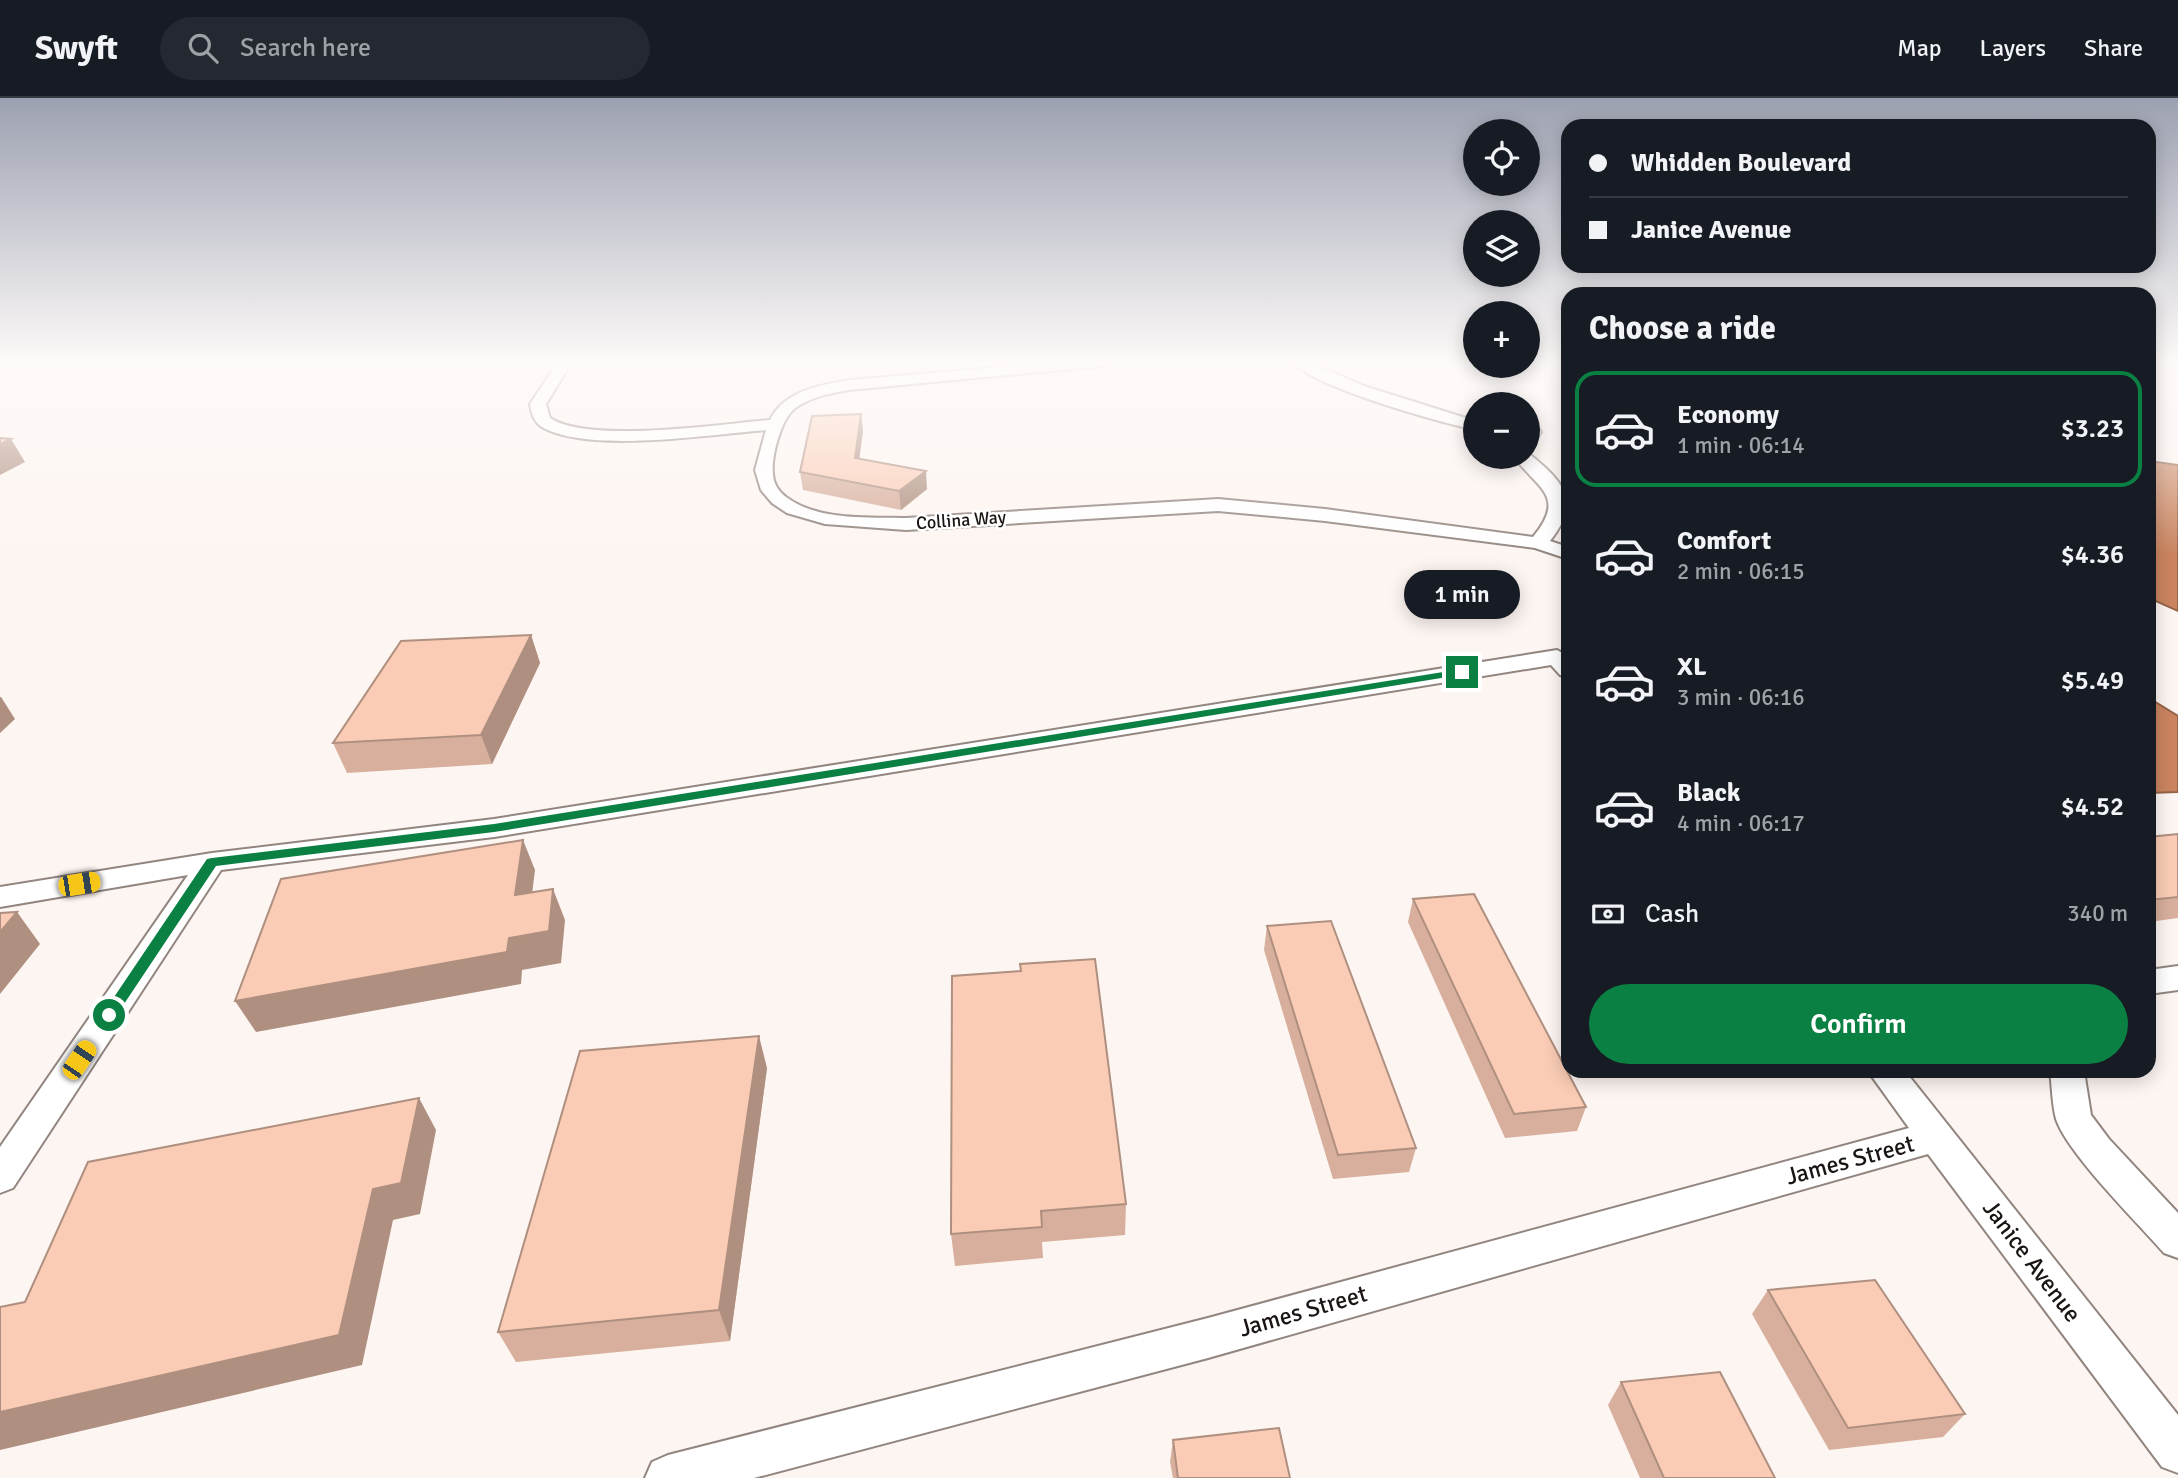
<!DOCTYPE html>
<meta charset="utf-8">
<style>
:root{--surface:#171b24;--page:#242831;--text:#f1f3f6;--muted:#9ea1a6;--line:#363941;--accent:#0b8043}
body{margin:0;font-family:Signika,sans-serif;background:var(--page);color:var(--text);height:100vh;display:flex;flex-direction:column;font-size:26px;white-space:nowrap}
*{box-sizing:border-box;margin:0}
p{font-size:23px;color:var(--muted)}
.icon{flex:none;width:38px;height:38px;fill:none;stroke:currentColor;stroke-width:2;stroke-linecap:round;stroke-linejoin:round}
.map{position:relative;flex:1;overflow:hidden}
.sheet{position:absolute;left:1561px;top:189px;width:595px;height:791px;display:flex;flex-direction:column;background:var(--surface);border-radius:21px;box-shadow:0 4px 18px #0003}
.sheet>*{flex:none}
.top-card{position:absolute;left:1561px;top:21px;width:595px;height:154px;border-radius:21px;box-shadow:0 4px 18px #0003;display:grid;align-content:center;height:154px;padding:0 28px;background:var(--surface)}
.buttons{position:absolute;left:1463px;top:21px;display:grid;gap:14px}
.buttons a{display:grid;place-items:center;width:77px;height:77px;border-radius:50%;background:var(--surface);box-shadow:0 4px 18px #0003;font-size:35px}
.end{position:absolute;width:32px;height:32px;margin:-16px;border:9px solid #0b8043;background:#fff;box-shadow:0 0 0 4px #fff}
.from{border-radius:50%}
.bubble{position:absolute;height:49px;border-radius:24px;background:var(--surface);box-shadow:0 4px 18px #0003;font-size:23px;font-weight:600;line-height:49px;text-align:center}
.car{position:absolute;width:21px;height:42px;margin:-21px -10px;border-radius:9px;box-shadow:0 0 5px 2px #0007;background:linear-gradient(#f5c518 24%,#345 0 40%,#f5c518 0 76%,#345 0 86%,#f5c518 0)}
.top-card b{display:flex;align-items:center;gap:24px;height:66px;font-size:26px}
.top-card b+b{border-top:2px solid var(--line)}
.top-card i{width:18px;height:18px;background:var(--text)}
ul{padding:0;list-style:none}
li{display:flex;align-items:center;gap:21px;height:116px;margin:0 14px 10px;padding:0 14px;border:4px solid transparent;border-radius:21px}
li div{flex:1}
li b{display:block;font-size:26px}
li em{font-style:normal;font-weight:600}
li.on{border-color:var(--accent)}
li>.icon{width:63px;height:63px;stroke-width:1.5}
h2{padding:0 28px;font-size:32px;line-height:84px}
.pay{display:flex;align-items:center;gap:18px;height:77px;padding:0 28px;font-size:26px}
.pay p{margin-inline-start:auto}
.cta{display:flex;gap:14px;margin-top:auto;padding:14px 28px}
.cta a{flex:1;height:80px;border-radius:42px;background:var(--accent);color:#fff;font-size:28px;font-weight:600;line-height:80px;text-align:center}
header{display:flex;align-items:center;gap:42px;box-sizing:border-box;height:98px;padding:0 35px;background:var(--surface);border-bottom:2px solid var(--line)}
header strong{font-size:33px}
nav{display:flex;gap:38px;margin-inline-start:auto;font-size:24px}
.search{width:490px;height:63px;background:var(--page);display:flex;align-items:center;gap:18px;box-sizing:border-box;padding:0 24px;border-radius:38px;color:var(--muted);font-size:26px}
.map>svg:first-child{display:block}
.water{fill:#ca845f;stroke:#956348;stroke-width:2}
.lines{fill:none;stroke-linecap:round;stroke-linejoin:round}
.minor-casing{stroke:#92857f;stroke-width:4}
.minor{fill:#fff;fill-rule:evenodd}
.wall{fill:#d7af9c}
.shaded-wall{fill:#af8f7f}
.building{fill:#faccb5;stroke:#af8f7f;stroke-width:2}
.route{fill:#0b8043}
.labels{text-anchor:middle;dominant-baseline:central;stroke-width:5;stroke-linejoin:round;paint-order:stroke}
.far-street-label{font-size:18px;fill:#1a1513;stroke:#fff}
.near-street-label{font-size:24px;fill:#1a1513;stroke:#fff}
</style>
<header>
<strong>Swyft</strong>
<div class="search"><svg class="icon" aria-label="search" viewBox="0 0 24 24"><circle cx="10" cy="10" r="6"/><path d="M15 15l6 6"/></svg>Search here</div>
<nav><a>Map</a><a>Layers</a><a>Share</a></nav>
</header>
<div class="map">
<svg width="2178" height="1380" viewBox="0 0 2178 1380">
<rect width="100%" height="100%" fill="#fdf5f1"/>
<g class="water">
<polygon points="2149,363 2178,367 2178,513 2149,500"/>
<polygon points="2149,600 2178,618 2178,694 2149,695"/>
</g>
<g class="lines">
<defs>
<g id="minor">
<path d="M558,264H572L546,306L550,320C590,346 720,326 770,322C784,293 820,287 849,282L1061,264H1111L1104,268L849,292C830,295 810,299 794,311C781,322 771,359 773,376C773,385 779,394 786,399C818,423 868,419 906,420L1218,401L1325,411L1533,439C1567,398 1538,391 1514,359H1528V355C1563,383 1582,403 1550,443L1568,449V461L1535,450L1325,423L1218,413L906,432L825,426L787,415L772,405L761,392L755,372L766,332C712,336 588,356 542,329C534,324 531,315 530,306Z"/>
<path d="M1292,264H1309L1364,288L1469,321L1471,324L1463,329C1426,320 1316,289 1292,264Z"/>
<polygon points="1528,322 1534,324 1541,334 1534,343 1528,345"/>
<polygon points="1557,552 1568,558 1568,579 1560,577 1551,567 494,739 221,772 13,1090 0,1095 0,1049 188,777 0,809 0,789 212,755 494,721"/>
<polygon points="2178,868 2178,892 2149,896 2149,872"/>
<polygon points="1868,973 1905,973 2178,1317 2178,1375 2162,1369 1928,1056 1208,1260 754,1380 645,1380 652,1364 668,1357 1208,1220 1909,1030"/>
<path d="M2050,973H2084L2091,1017L2109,1041L2178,1115V1160L2164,1155C2138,1125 2067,1055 2056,1021C2052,1006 2052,988 2050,973Z"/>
</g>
</defs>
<use href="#minor" class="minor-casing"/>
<use href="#minor" class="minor"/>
</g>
<g class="wall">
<polygon points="861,316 863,333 859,360 927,391 901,412 803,392 800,374"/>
<polygon points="531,537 540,565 492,666 347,675 333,645"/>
<polygon points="2178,736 2178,820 2149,824 2149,739"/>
<polygon points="1413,801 1586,1009 1577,1033 1505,1040 1408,824"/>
<polygon points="1267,828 1416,1050 1409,1074 1333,1081 1264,852"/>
<polygon points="952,878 1126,1106 1125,1137 1042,1144 1043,1160 955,1168 951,1136"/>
<polygon points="767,970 730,1243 516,1264 498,1234"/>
<polygon points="1768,1192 1965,1316 1943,1339 1829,1352 1752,1216"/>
<polygon points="1621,1284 1775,1380 1640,1380 1608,1307"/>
<polygon points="1173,1342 1290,1380 1173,1380 1170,1364"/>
</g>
<g class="shaded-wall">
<polygon points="861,316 863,333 857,378 855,360"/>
<polygon points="11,341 25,364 0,377 0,346"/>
<polygon points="926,373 927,391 901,412 899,393"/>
<polygon points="531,537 540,565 492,666 481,637"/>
<polygon points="0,599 1,599 15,621 0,635"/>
<polygon points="523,742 535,772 528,829 515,797"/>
<polygon points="553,791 565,822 561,865 522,872 521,886 256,934 235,903 509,840"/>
<polygon points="17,814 40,846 0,896 0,834"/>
<polygon points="759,938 767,970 730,1243 719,1212"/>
<polygon points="419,1000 436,1032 420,1116 393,1122 362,1267 0,1352 0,1314 373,1091"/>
</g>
<g class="building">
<polygon points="861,316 855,360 926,373 899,393 800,374 812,318"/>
<polygon points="0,340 11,341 0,346"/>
<polygon points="531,537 481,637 333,645 401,543"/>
<polygon points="2178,736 2178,799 2149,802 2149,739"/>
<polygon points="523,742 515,797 553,791 549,833 509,840 507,854 235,903 281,781"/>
<polygon points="1474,796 1586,1009 1514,1016 1413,801"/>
<polygon points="17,814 0,834 0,815"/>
<polygon points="1331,823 1416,1050 1338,1057 1267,828"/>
<polygon points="1095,861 1126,1106 1041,1113 1042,1129 951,1136 952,878 1021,873 1020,866"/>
<polygon points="759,938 719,1212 498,1234 580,953"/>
<polygon points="419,1000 401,1085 373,1091 339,1237 0,1314 0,1209 25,1204 88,1064"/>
<polygon points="1875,1182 1965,1316 1848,1330 1768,1192"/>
<polygon points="1720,1274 1775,1380 1664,1380 1621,1284"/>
<polygon points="1279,1330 1290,1380 1178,1380 1173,1342"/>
</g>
<linearGradient id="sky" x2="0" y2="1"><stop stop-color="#9ca1b1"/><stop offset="0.58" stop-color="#fefaf9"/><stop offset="1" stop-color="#fefaf9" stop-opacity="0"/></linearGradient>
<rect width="2178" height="457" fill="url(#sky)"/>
<polygon class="route" points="1462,571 1466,572 1466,576 494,734 216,768 114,921 104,921 102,917 207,761 212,760 494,726"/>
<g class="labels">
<g class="far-street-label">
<text transform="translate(961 422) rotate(-4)">Collina Way</text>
</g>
<g class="near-street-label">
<text transform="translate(1850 1062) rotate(-15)">James Street</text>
<text transform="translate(2032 1163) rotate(53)">Janice Avenue</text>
<text transform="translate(1303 1213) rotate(-16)">James Street</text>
</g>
</g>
</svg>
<div class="buttons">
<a><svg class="icon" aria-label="locate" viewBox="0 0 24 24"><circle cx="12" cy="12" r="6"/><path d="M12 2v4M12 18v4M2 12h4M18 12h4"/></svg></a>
<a><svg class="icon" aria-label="layers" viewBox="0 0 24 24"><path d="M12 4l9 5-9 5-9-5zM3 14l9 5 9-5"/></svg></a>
<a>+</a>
<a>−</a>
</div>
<i class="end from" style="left:109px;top:917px"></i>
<i class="end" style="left:1462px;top:574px"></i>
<div class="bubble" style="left:1404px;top:472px;width:116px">1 min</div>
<i class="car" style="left:79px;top:786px;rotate:81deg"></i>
<i class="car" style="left:79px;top:962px;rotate:34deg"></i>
<div class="top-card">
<b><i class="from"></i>Whidden Boulevard</b>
<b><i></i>Janice Avenue</b>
</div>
<section class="sheet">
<h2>Choose a ride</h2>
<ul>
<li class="on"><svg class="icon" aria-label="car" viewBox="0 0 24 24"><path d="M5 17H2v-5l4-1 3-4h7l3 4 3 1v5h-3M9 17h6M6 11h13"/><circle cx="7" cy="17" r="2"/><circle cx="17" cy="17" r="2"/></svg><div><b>Economy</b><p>1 min · 06:14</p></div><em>$3.23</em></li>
<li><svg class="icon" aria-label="car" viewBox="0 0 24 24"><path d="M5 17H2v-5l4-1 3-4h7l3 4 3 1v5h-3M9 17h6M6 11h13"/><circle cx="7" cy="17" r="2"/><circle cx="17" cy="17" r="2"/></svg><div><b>Comfort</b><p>2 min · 06:15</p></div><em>$4.36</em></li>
<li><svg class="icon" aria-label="car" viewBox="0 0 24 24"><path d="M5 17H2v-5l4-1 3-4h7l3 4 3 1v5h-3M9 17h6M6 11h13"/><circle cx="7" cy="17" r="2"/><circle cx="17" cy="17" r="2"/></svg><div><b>XL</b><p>3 min · 06:16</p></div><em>$5.49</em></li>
<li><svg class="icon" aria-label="car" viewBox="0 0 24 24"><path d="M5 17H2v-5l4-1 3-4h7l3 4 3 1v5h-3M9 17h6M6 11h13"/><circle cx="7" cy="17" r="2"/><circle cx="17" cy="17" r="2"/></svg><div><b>Black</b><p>4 min · 06:17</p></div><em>$4.52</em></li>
</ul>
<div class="pay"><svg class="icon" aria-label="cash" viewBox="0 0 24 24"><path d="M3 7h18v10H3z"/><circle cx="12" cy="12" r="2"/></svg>Cash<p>340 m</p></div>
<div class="cta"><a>Confirm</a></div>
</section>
</div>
